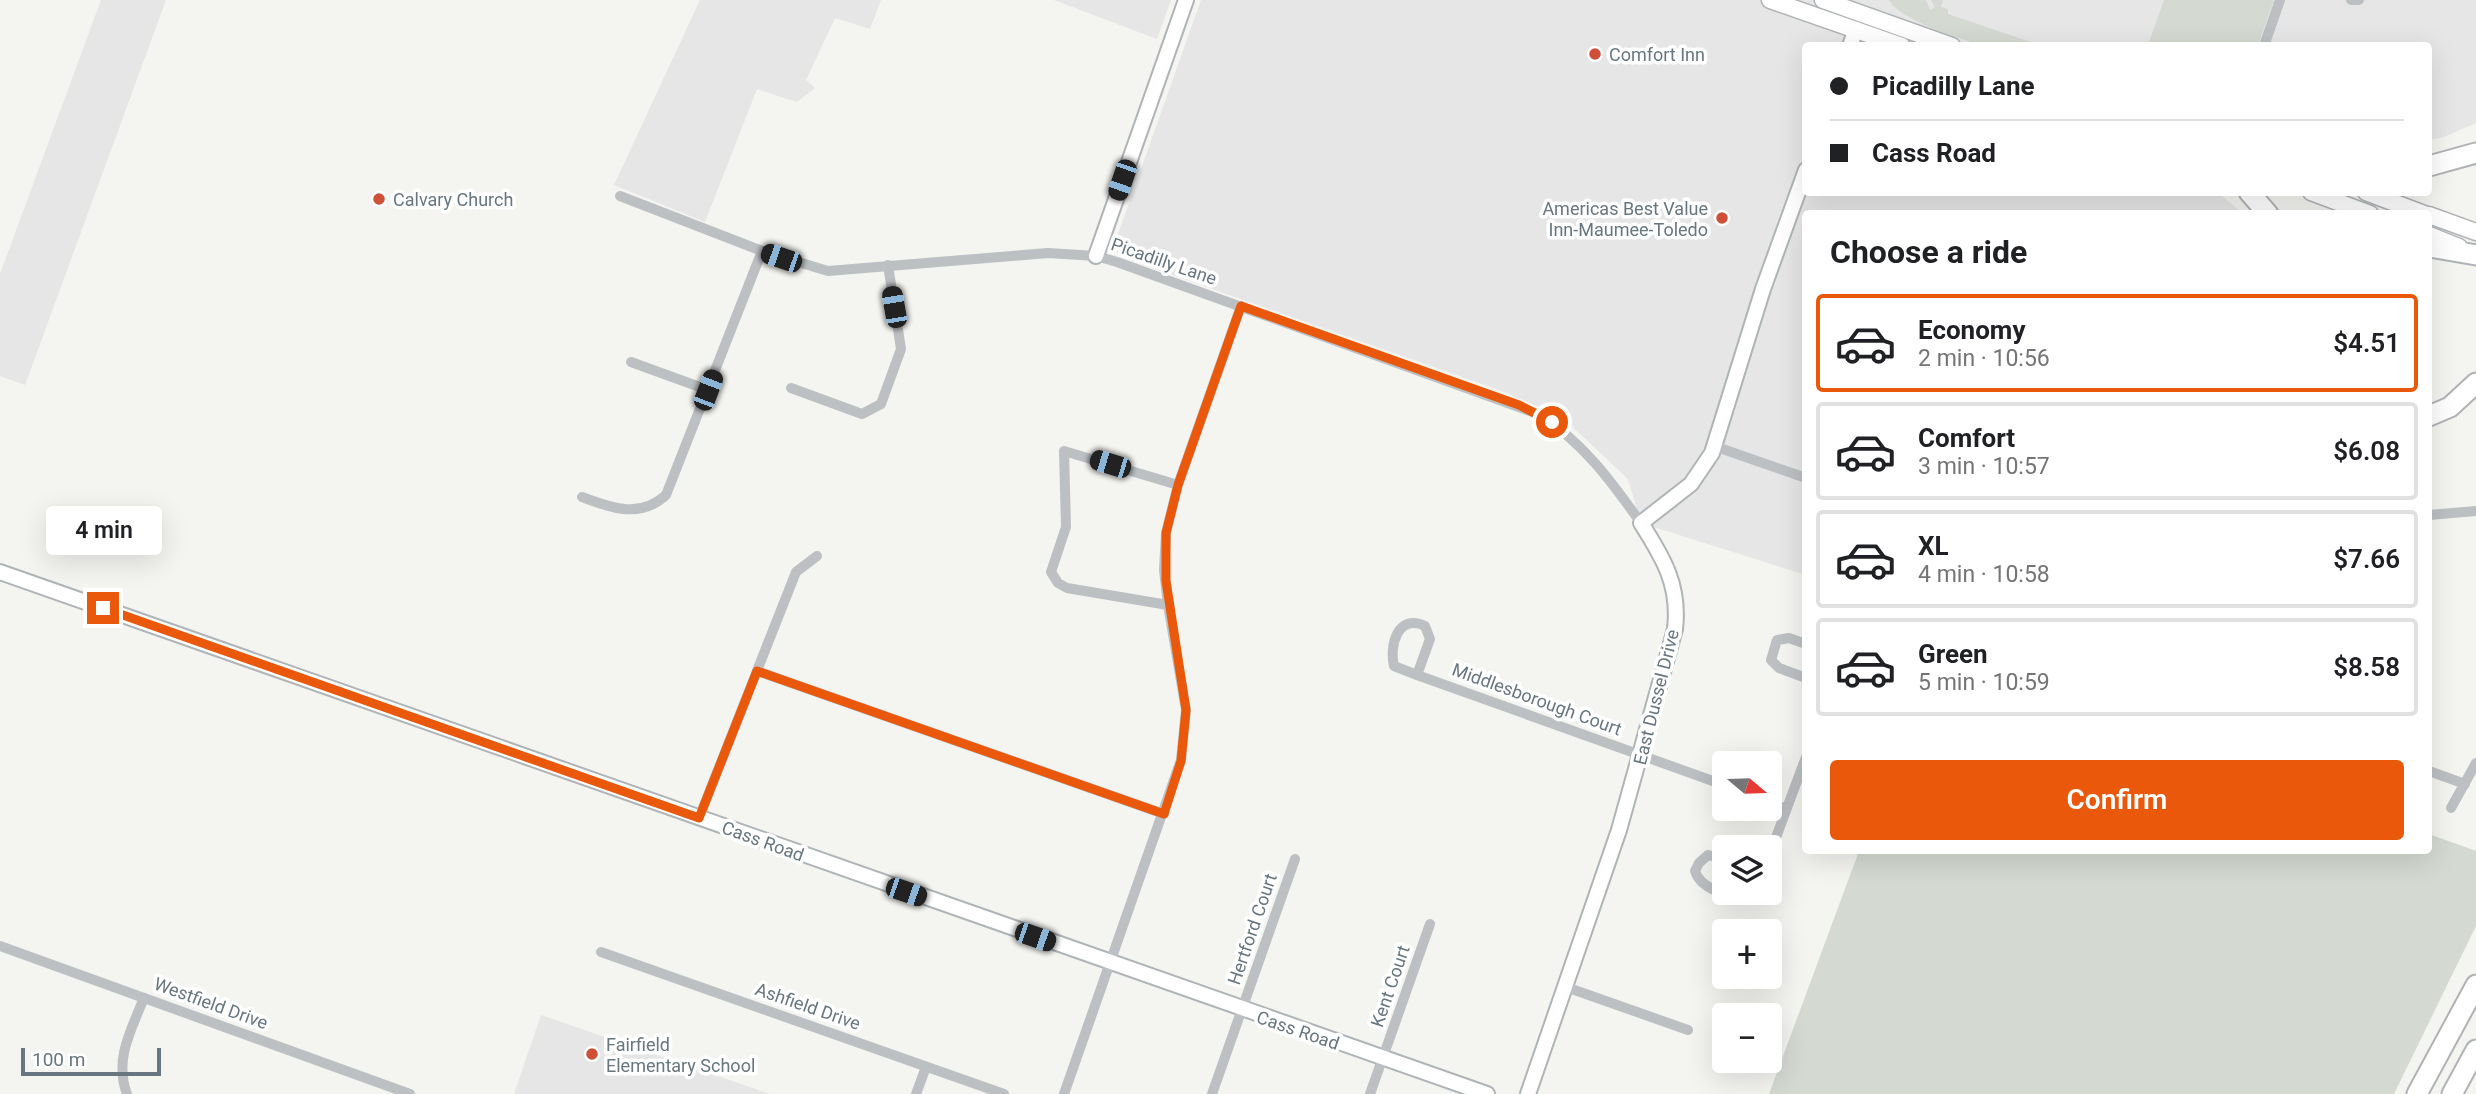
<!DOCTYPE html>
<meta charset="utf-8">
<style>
:root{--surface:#fff;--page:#f6f6f6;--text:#202124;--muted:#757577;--line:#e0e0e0;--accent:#ea580c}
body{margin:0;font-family:Roboto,sans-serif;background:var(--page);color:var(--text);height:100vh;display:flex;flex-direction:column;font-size:26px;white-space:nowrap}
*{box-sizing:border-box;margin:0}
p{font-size:23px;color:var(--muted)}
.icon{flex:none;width:38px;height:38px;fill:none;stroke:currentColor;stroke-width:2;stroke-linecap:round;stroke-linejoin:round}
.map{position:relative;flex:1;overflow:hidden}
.sheet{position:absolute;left:1802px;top:210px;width:630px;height:644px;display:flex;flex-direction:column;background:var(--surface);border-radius:7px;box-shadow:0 7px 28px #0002}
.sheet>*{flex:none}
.hud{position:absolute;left:1802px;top:42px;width:630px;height:154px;border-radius:7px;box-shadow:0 7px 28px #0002;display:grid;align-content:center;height:154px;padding:0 28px;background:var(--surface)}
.needle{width:46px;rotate:109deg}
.buttons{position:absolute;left:1712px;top:751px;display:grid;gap:14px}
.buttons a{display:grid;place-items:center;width:70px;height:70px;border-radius:7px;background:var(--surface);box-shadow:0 7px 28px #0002;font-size:35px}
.scale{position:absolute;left:21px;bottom:18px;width:140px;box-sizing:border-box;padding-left:7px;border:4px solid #67767f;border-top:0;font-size:19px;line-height:24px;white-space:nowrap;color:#67767f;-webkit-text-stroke:5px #fff;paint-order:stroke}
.end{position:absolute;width:32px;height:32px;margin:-16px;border:9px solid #ea580c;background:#fff;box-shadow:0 0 0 4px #fff}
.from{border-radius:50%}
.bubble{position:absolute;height:49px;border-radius:7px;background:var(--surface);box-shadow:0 7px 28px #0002;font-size:23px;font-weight:600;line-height:49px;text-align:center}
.car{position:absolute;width:21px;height:42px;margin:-21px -10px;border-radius:9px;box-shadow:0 0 5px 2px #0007;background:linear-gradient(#222 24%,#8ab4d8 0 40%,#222 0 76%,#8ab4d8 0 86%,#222 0)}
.hud b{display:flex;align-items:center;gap:24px;height:66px;font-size:26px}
.hud b+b{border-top:2px solid var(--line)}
.hud i{width:18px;height:18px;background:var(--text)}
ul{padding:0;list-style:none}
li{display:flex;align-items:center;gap:21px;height:98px;margin:0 14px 10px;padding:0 14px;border:4px solid var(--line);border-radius:7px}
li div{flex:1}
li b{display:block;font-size:26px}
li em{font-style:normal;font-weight:600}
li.current{border-color:var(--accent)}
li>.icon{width:63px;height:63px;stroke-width:1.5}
h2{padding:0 28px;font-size:32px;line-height:84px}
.primary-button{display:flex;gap:14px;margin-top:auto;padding:14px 28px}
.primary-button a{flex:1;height:80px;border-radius:7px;background:var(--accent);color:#fff;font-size:28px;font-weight:600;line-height:80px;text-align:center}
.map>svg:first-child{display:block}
.built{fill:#e5e6e5}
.green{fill:#d4d9d1}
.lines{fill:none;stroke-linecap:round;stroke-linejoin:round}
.secondary-casing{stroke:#afb4b7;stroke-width:18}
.primary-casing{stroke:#b0b4b7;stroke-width:19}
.highway-casing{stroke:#b0b3b6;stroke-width:23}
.street{stroke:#bcc0c3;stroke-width:10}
.secondary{stroke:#fff;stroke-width:14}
.primary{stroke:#fff;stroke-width:16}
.highway{stroke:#fff;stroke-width:19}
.route{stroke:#ea580c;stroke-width:9}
.poi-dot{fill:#cf5036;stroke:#fff;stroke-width:2.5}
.labels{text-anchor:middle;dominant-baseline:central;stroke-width:7;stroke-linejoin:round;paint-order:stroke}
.poi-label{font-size:18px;fill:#67767f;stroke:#fff;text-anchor:start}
.street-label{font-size:18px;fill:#67767f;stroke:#fff}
</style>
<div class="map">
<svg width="2476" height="1094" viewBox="0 0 2476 1094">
<rect width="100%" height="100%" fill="#f4f4f1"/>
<g class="built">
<polygon points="101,0 166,0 25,385 0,376 0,274"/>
<polygon points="700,0 881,0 870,29 835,18 806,80 815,88 797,102 757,89 705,222 614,185"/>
<polygon points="1054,0 1171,0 1157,39"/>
<polygon points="1201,0 2476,0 2476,123 2444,137 2429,140 2429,46 1806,46 1806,192 2218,193 2243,213 1806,214 1806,575 1641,523 1628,479 1561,416 1499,390 1133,261 1119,250 1118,234"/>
<polygon points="541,1015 770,1094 514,1094"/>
</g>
<g class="green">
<path d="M1889,0H1926L1930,10L1935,7L1931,0H1943L1941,7L1948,9V14L2039,45C2022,46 2002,48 1985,45C1963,41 1898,19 1889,0Z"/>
<polygon points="2164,0 2274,0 2258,45 2148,45"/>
<polygon points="2429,834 2476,851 2476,926 2394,1094 1769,1094 1859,851 2429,850"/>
</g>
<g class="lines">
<defs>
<g id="secondary">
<polyline points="1850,46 1856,29"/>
<polyline points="1096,256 1186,0"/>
<polyline points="0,572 1487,1094"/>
<path d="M1528,1094L1619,830L1675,629C1680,586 1664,559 1641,523L1691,484L1712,453L1763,289L1806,170"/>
</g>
<g id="primary">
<polyline points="1770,0 1902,46"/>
<polyline points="1823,0 1952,46"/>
<polyline points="2311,192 2370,214"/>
<polyline points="2366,192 2424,214"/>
<polyline points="2429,215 2476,232"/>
<polyline points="2429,235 2459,247"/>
</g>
<g id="highway">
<polyline points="2429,166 2476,153"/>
<polyline points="2249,192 2268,214"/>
<polyline points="2429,247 2476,255"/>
<polyline points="2429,416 2450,407 2476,383"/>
<polyline points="2417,1094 2476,985"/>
<polyline points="2452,1094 2476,1050"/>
</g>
</defs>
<use href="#secondary" class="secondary-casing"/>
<use href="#primary" class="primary-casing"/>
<use href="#highway" class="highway-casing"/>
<g class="street">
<polyline points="2351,0 2359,0"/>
<polyline points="2264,46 2280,0"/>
<path d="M620,196L762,251L828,271L1048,253L1096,256L1117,262L1538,414C1583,442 1611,481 1641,523"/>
<polyline points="631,362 708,390"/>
<polyline points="791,388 862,414 881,404 901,349 888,265"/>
<polyline points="1714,446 1806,478"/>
<path d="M582,497C612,508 640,519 666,495L762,251"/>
<polyline points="2429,515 2476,511"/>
<polyline points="1168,605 1067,588 1058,583 1051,572 1066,527 1064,451 1178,485"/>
<polyline points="1806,644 1789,638 1777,640 1771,660 1779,668 1806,678"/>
<polyline points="757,671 1164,814"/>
<path d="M1417,675L1430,639L1425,626C1398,613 1389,645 1394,666L1417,675L1724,785"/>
<polyline points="2429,771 2465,784"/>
<polyline points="1769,802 1786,809"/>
<polyline points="2451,808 2476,763"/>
<polyline points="699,818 796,572 817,556"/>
<polyline points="1769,856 1806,757"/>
<path d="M1724,859L1708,855L1699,863L1695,871C1701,890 1728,896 1747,899L1755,892"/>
<polyline points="0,946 410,1094"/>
<polyline points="601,952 1004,1094"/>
<polyline points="1566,987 1688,1030"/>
<path d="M127,1094C114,1060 131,1030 144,998"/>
<polyline points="916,1094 926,1067"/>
<polyline points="1064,1094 1181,760 1186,710 1168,605 1164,570 1166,533 1178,485 1241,306"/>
<polyline points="1212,1094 1295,859"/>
<polyline points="1370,1094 1430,924"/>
</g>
<use href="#secondary" class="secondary"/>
<use href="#primary" class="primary"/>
<use href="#highway" class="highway"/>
</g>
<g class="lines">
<polyline class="route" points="103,608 699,818 757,671 1164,814 1181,761 1186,710 1166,581 1166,533 1178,485 1241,306 1519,405 1552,422"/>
</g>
<g class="poi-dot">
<circle cx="1595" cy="54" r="7"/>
<circle cx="379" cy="199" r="7"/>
<circle cx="1722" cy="218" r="7"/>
<circle cx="592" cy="1054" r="7"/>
</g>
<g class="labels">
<g class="poi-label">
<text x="1609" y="54">Comfort Inn</text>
<text x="393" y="199">Calvary Church</text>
<text x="1708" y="208" text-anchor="end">Americas Best Value<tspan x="1708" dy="21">Inn-Maumee-Toledo</tspan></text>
<text x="606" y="1044">Fairfield<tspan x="606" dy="21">Elementary School</tspan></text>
</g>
<g class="street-label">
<text transform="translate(1164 261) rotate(19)">Picadilly Lane</text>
<text transform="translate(1656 697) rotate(-76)">East Dussel Drive</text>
<text transform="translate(1537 699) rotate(20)">Middlesborough Court</text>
<text transform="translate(763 841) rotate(20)">Cass Road</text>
<text transform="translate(1252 929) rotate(-71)">Hertford Court</text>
<text transform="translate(1390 986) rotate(-71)">Kent Court</text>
<text transform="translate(211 1003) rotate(20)">Westfield Drive</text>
<text transform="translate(808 1006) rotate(19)">Ashfield Drive</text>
<text transform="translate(1298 1030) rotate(19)">Cass Road</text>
</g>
</g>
</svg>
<div class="buttons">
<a><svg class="needle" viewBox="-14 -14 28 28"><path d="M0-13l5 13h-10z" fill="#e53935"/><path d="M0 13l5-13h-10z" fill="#757577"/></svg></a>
<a><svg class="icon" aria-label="layers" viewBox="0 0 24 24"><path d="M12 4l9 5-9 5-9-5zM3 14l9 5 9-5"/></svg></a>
<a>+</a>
<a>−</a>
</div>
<div class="scale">100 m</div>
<i class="end from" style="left:1552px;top:422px"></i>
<i class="end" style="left:103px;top:608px"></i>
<div class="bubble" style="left:46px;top:506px;width:116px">4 min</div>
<i class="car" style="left:1122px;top:180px;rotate:199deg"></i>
<i class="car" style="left:781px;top:258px;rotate:289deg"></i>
<i class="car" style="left:894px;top:307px;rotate:350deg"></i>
<i class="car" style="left:708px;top:390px;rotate:21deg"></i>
<i class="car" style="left:1110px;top:464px;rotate:287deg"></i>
<i class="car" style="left:906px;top:892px;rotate:109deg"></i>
<i class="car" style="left:1035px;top:937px;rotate:109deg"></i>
<div class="hud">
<b><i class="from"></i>Picadilly Lane</b>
<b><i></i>Cass Road</b>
</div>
<section class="sheet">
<h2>Choose a ride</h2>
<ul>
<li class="current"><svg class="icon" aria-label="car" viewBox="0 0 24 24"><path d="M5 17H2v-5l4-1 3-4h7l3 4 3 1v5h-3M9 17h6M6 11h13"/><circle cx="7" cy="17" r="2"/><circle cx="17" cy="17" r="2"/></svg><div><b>Economy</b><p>2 min · 10:56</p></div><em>$4.51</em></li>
<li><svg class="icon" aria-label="car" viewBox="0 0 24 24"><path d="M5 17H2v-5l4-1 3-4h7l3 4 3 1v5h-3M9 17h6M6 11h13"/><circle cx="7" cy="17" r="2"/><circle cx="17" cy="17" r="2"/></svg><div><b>Comfort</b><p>3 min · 10:57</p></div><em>$6.08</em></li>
<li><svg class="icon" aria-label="car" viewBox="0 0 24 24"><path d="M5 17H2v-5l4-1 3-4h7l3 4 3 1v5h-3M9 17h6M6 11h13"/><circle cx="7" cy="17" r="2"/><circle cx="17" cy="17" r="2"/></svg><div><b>XL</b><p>4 min · 10:58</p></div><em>$7.66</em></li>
<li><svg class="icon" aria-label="car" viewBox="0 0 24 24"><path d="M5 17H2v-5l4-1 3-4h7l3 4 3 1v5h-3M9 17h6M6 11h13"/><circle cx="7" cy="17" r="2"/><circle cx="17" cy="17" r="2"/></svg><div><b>Green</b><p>5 min · 10:59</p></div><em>$8.58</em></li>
</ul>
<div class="primary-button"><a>Confirm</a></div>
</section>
</div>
